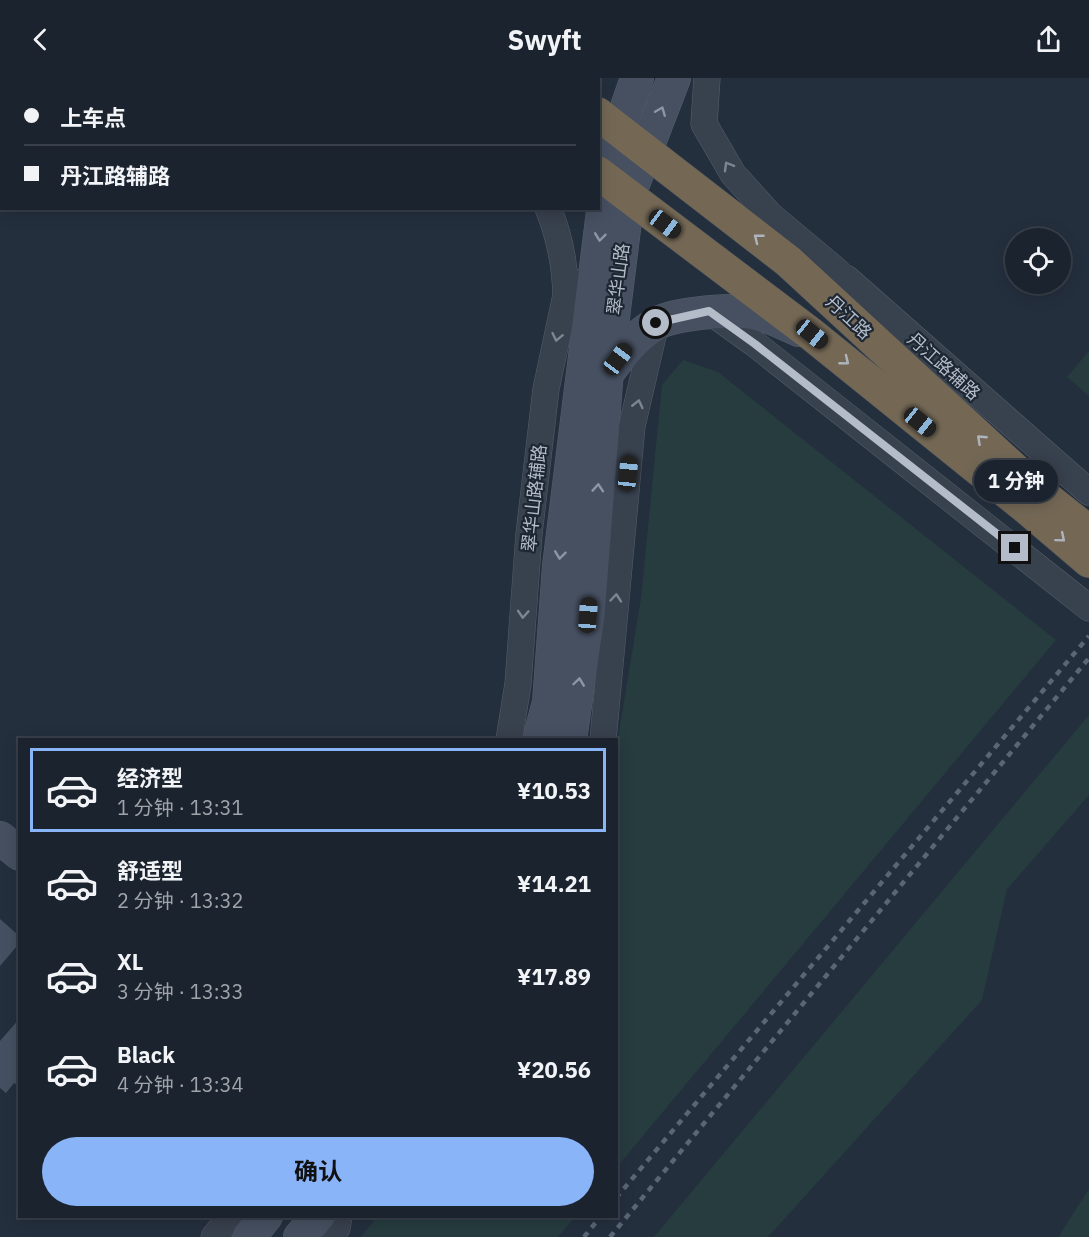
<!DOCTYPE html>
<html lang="zh">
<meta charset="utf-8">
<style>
:root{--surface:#1b232e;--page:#242b36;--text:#f1f3f6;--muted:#a0a4aa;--line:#39404a;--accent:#8ab4f8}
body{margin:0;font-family:"IBM Plex Sans","Noto Sans SC",sans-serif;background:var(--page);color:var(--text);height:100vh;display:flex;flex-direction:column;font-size:22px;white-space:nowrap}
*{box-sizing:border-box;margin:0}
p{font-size:20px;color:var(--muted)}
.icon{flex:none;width:33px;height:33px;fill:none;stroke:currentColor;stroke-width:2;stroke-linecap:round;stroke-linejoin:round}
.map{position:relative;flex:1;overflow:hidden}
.details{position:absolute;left:18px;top:660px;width:600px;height:480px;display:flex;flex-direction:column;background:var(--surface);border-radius:0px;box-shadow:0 3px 15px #0003,0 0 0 2px var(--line)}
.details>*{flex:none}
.banner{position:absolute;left:0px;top:0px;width:600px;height:132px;box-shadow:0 3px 15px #0003,0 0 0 2px var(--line);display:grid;align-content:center;height:132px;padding:0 24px;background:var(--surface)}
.tools{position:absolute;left:1005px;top:150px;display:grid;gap:12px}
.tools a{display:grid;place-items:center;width:66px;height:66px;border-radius:50%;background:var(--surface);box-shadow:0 3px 15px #0003,0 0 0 2px var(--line);font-size:30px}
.end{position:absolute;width:27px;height:27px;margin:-14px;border:8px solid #b4bcc9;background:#111;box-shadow:0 0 0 3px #111}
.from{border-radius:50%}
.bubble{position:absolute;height:42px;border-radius:21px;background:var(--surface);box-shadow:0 3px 15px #0003,0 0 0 2px var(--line);font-size:20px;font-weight:700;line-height:42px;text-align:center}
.car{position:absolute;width:18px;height:36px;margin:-18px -9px;border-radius:8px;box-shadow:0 0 4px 2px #0007;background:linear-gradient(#222 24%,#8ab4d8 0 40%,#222 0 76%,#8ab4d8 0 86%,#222 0)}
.banner b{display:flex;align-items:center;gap:21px;height:57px;font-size:22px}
.banner b+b{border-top:2px solid var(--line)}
.banner i{width:15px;height:15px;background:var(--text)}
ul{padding:10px 0 0;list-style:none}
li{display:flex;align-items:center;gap:18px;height:84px;margin:0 12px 9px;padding:0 12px;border:3px solid transparent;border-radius:0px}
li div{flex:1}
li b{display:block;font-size:22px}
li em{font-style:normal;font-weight:700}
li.active{border-color:var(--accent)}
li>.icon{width:54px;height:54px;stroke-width:1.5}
.primary-button{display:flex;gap:12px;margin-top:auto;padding:12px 24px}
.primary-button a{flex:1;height:69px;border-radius:36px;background:var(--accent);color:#111;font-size:24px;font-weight:700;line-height:69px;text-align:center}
header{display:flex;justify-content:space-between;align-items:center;height:78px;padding:0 24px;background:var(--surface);font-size:27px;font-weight:700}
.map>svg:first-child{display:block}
.green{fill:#263c3f}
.building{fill:#455162}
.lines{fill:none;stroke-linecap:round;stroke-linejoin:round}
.street-casing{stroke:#565f6c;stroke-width:27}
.secondary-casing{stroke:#565f6c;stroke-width:34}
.highway-casing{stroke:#434c59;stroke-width:34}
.street{stroke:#38414e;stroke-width:26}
.secondary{stroke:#465061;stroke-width:33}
.highway{stroke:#746855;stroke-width:33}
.rail{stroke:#5a6575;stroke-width:4.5;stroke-dasharray:6 6;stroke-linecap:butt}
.oneway{stroke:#8e96a5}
.oneway2{stroke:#7c8592}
.oneway3{stroke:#aeb4bd}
.route{stroke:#b4bcc9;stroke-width:8}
.labels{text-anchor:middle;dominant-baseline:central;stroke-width:4.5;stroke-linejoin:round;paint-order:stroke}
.street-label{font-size:18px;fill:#b4bcc9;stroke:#1d2633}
</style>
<header><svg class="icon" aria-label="back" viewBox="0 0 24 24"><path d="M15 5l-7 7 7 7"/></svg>Swyft<svg class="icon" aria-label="share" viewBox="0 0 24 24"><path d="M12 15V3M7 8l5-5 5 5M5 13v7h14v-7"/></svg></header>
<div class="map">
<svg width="1089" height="1159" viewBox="0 0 1089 1159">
<rect width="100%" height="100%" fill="#242f3e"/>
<g class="green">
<polygon points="1089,273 1089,318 1067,299"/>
<polygon points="683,282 718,294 1056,562 617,1089 617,666 641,520 662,307"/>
<polygon points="1089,637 1089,717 1007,811 982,922 768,1159 654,1159"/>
<polygon points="1089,1111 1089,1159 1059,1159 1062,1153"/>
<polygon points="378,1138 575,1138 575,1139 558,1159 361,1159"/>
</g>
<g class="building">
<polygon points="0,841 17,856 17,868 0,888"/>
<polygon points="20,940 20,1009 14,1005 6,1015 0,1010 0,963"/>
</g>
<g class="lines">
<defs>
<g id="street">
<polyline points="406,0 407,2"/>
<polyline points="707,0 704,46 733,96 770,137 838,194"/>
<path d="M548,130C560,159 565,186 566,217"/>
<polyline points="791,184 846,200 1089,414"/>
<polyline points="709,233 755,266 1089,530"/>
<polyline points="509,662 518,606 529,456 546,311 566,217 595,196"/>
<polyline points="603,662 632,348 656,245"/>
<polyline points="214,1159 231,1138"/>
<polyline points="329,1159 337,1150 339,1138"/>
</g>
<g id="secondary">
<path d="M606,297C620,278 634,259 654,247C673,235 734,230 755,235C770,238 785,246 799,252"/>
<polyline points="539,662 549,624 559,488 607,101 619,52 637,0"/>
<polyline points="570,662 588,537 608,279 628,119 674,0"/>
<polyline points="0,760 20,776"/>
<polyline points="249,1159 266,1138"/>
<polyline points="300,1159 318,1138"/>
</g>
<g id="highway">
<polyline points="482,0 484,2"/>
<polyline points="556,0 557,2"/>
<polyline points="598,36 788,183 1041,416 1089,454"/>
<polyline points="598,95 811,256 1028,431 1089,483"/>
</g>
</defs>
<use href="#street" class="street-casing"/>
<use href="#secondary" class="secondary-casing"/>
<use href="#highway" class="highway-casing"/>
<use href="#street" class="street"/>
<use href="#secondary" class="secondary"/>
<use href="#highway" class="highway"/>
<g class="rail">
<polyline points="616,1120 1089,558"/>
<polyline points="584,1159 601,1138"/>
<polyline points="610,1159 1089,580"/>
</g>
</g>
<defs><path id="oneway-chevron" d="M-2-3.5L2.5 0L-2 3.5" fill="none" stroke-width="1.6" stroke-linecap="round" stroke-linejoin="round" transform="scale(1.5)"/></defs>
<g class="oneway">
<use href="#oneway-chevron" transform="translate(661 33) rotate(-68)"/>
<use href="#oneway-chevron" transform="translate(600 159) rotate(97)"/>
<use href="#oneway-chevron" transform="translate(598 410) rotate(-86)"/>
<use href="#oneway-chevron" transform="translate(560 477) rotate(97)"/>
<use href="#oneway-chevron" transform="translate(579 604) rotate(-82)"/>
</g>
<g class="oneway2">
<use href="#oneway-chevron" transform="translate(728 88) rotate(-120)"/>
<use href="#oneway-chevron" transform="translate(557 259) rotate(102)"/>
<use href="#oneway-chevron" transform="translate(638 326) rotate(-77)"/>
<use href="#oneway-chevron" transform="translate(616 520) rotate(-85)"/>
<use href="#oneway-chevron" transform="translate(523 536) rotate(94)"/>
</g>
<g class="oneway3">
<use href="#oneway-chevron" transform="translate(758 160) rotate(-142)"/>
<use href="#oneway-chevron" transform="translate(845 283) rotate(39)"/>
<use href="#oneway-chevron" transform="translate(981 361) rotate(-137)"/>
<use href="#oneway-chevron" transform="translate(1061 460) rotate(40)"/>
</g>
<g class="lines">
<polyline class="route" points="656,245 709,233 755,266 1015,470"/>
</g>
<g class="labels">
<g class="street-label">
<text transform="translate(618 201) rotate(-83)">翠华山路</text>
<text transform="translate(849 239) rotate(43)">丹江路</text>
<text transform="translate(944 288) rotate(42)">丹江路辅路</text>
<text transform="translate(534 420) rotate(-84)">翠华山路辅路</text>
</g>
</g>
</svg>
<div class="tools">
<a><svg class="icon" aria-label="locate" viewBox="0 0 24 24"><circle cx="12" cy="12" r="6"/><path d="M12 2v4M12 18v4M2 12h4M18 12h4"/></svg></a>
</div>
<i class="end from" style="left:656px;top:245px"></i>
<i class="end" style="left:1015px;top:470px"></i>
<div class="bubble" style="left:974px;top:382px;width:84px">1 分钟</div>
<i class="car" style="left:665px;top:146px;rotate:127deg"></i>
<i class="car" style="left:812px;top:256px;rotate:129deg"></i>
<i class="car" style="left:618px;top:281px;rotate:37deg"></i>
<i class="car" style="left:920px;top:344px;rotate:129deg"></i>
<i class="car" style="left:628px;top:395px;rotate:6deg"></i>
<i class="car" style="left:588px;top:537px;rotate:4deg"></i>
<div class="banner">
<b><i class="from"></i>上车点</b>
<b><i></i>丹江路辅路</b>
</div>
<section class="details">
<ul>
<li class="active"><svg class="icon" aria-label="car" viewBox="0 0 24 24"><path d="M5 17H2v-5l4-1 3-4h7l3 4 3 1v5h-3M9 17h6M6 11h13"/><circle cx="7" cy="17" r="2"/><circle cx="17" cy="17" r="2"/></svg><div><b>经济型</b><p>1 分钟 · 13:31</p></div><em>¥10.53</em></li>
<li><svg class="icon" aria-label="car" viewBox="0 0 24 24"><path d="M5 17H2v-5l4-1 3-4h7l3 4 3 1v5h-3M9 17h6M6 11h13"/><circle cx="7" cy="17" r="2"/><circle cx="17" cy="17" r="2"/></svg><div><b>舒适型</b><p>2 分钟 · 13:32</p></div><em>¥14.21</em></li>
<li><svg class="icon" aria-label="car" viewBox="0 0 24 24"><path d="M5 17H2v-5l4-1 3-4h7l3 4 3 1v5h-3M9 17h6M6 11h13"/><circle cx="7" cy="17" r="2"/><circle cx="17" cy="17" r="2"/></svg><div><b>XL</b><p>3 分钟 · 13:33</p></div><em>¥17.89</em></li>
<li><svg class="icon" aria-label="car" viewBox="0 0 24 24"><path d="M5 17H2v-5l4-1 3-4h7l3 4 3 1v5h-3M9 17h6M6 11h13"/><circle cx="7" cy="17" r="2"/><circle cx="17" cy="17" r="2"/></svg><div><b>Black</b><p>4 分钟 · 13:34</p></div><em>¥20.56</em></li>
</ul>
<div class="primary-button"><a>确认</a></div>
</section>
</div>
